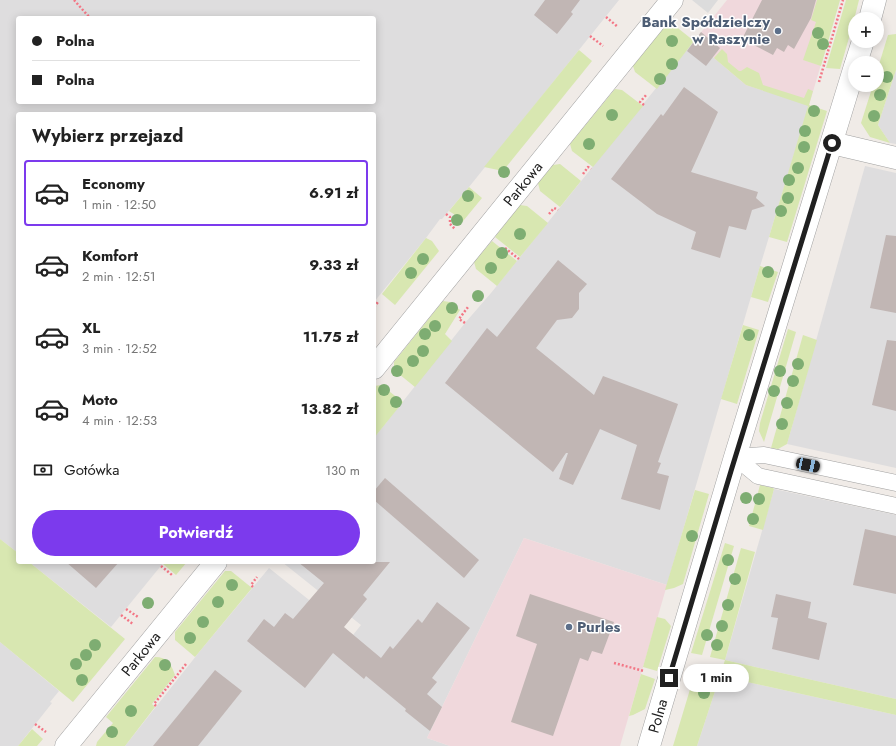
<!DOCTYPE html>
<html lang="pl">
<meta charset="utf-8">
<style>
:root{--surface:#fff;--page:#f2f2f2;--text:#222;--muted:#767676;--line:#e0e0e0;--accent:#7c3aed}
body{margin:0;font-family:Jost,sans-serif;background:var(--page);color:var(--text);height:100vh;display:flex;flex-direction:column;font-size:15px;white-space:nowrap}
*{box-sizing:border-box;margin:0}
p{font-size:13px;color:var(--muted)}
.icon{flex:none;width:22px;height:22px;fill:none;stroke:currentColor;stroke-width:2;stroke-linecap:round;stroke-linejoin:round}
.map{position:relative;flex:1;overflow:hidden}
.panel{position:absolute;left:16px;top:112px;width:360px;height:452px;display:flex;flex-direction:column;background:var(--surface);border-radius:4px;box-shadow:0 2px 10px #0003}
.panel>*{flex:none}
.guide{position:absolute;left:16px;top:16px;width:360px;height:88px;border-radius:4px;box-shadow:0 2px 10px #0003;display:grid;align-content:center;height:88px;padding:0 16px;background:var(--surface)}
.fabs{position:absolute;left:848px;top:12px;display:grid;gap:8px}
.fabs a{display:grid;place-items:center;width:36px;height:36px;border-radius:50%;background:var(--surface);box-shadow:0 2px 10px #0003;font-size:20px}
.end{position:absolute;width:18px;height:18px;margin:-9px;border:5px solid #202020;background:#fff;box-shadow:0 0 0 2px #fff}
.from{border-radius:50%}
.bubble{position:absolute;height:28px;border-radius:14px;background:var(--surface);box-shadow:0 2px 10px #0003;font-size:13px;font-weight:700;line-height:28px;text-align:center}
.car{position:absolute;width:12px;height:24px;margin:-12px -6px;border-radius:5px;box-shadow:0 0 3px 1px #0007;background:linear-gradient(#222 24%,#8ab4d8 0 40%,#222 0 76%,#8ab4d8 0 86%,#222 0)}
.guide b{display:flex;align-items:center;gap:14px;height:38px;font-size:15px}
.guide b+b{border-top:1px solid var(--line)}
.guide i{width:10px;height:10px;background:var(--text)}
ul{padding:0;list-style:none}
li{display:flex;align-items:center;gap:12px;height:66px;margin:0 8px 6px;padding:0 8px;border:2px solid transparent;border-radius:4px}
li div{flex:1}
li b{display:block;font-size:15px}
li em{font-style:normal;font-weight:700}
li.selected{border-color:var(--accent)}
li>.icon{width:36px;height:36px;stroke-width:1.5}
h2{padding:0 16px;font-size:18px;line-height:48px}
.pay{display:flex;align-items:center;gap:10px;height:44px;padding:0 16px;font-size:15px}
.pay p{margin-inline-start:auto}
.primary-button{display:flex;gap:8px;margin-top:auto;padding:8px 16px}
.primary-button a{flex:1;height:46px;border-radius:24px;background:var(--accent);color:#fff;font-size:16px;font-weight:700;line-height:46px;text-align:center}
.map>svg:first-child{display:block}
.residential{fill:#deddde;fill-rule:evenodd}
.commercial{fill:#f0d8dc}
.grass{fill:#d8e7b1}
.parking{fill:#dcdcdc}
.building{fill:#c1b6b4}
.lines{fill:none;stroke-linecap:round;stroke-linejoin:round}
.service-casing{stroke:#a1a1a1;stroke-width:17}
.minor-casing{stroke:#a1a1a1;stroke-width:23}
.tertiary-casing{stroke:#a1a1a1;stroke-width:23}
.path{stroke:#f37685;stroke-width:2.5;stroke-dasharray:2 2;stroke-linecap:butt}
.service{stroke:#fff;stroke-width:16}
.minor{stroke:#fff;stroke-width:22}
.tertiary{stroke:#fff;stroke-width:22}
.tree{fill:#7ead72}
.route{stroke:#202020;stroke-width:5}
.service-dot{fill:#5c6f8a;stroke:#fff;stroke-width:1.5}
.labels{text-anchor:middle;dominant-baseline:central;stroke-width:3;stroke-linejoin:round;paint-order:stroke}
.service-label{font-size:15px;font-weight:bold;fill:#4e5e75;stroke:#fff;text-anchor:end}
.street-label{font-size:15px;fill:#202020;stroke:#fff}
</style>
<div class="map">
<svg width="896" height="746" viewBox="0 0 896 746">
<rect width="100%" height="100%" fill="#f0ebe7"/>
<g class="residential">
<path d="M0,0H619L469,187L442,219H440L426,238L374,302V114H18V553L0,539ZM18,18H374V102H18Z"/>
<polygon points="694,41 746,85 809,105 755,283 667,585 524,538 427,738 450,746 125,746 200,651 269,568 353,635 361,625 282,562 374,562 374,438 465,323 491,293"/>
<polygon points="896,70 896,144 890,143 878,125"/>
<polygon points="865,166 896,173 896,468 787,444"/>
<polygon points="774,489 896,515 896,699 725,660"/>
<polygon points="29,562 164,562 111,627"/>
<polygon points="0,642 59,691 50,702 52,703 18,746 0,746"/>
<polygon points="720,676 896,715 896,746 697,746"/>
</g>
<g class="commercial">
<polygon points="727,0 840,0 809,105 746,85 694,41"/>
<polygon points="524,538 667,585 620,746 450,746 427,738"/>
</g>
<g class="grass">
<polygon points="817,0 840,0 821,66 803,60 816,22 811,20"/>
<polygon points="846,0 859,0 853,24 840,69 826,68"/>
<polygon points="669,21 694,41 657,89 635,72 633,66"/>
<polygon points="896,34 896,70 878,125 890,143 870,137 861,123 873,85 877,85 877,71 888,35"/>
<polygon points="722,49 727,54 728,62 739,71 741,71 747,67 759,73 763,85 804,98 808,89 813,91 809,105 827,111 787,242 769,237 808,106 746,85 714,58"/>
<polygon points="579,50 592,61 503,171 484,167"/>
<polygon points="615,89 622,90 643,106 593,167 572,151 570,144"/>
<polygon points="560,164 581,181 560,207 540,191 538,183 553,165"/>
<polygon points="469,187 482,198 459,226 453,222 455,215 449,211"/>
<polygon points="520,205 527,206 548,223 520,257 495,237"/>
<polygon points="426,238 432,241 439,251 395,305 382,294"/>
<polygon points="492,241 517,261 497,286 476,269 474,262"/>
<polygon points="760,266 778,272 768,302 751,297"/>
<polygon points="443,301 450,302 460,310 445,334 452,341 415,387 394,370 394,362"/>
<polygon points="743,325 759,330 737,404 721,399"/>
<polygon points="788,329 796,332 764,442 759,431 760,423"/>
<polygon points="803,335 817,340 787,444 778,449 771,448"/>
<polygon points="381,385 403,402 374,438 374,386"/>
<polygon points="760,485 773,488 774,489 763,530 749,526"/>
<polygon points="695,490 709,494 683,584 674,588 665,590"/>
<polygon points="0,539 18,553 18,562 29,562 125,639 73,702 0,642"/>
<polygon points="725,543 734,546 702,655 691,653"/>
<polygon points="741,548 755,552 725,660 896,699 896,715 720,676 697,746 673,746 694,676 706,670 717,673 720,675 725,660 710,657"/>
<polygon points="164,562 187,562 176,575 163,564"/>
<polygon points="225,571 231,571 252,588 195,657 175,640 175,632"/>
<polygon points="657,617 665,619 671,626 657,671 643,667"/>
<path d="M155,657C167,657 171,664 175,675L152,704L155,707L125,746H96L97,742L113,723L106,717Z"/>
<polygon points="641,674 655,679 645,709 633,715 629,716"/>
<polygon points="32,729 43,739 37,746 18,746"/>
</g>
<polygon class="parking" points="692,0 718,0 708,13"/>
<g class="building">
<polygon points="545,0 580,0 571,12 573,14 557,34 534,15"/>
<polygon points="762,0 816,0 811,18 794,49 788,45 784,52 777,48 773,55 742,39"/>
<polygon points="701,32 720,48 706,66 687,51"/>
<polygon points="684,87 718,112 691,172 758,192 756,198 765,206 752,210 746,230 729,226 720,258 691,249 696,232 657,214 611,179 661,114 663,116"/>
<polygon points="886,235 896,236 896,313 870,308"/>
<polygon points="558,260 587,284 579,293 579,309 572,318 557,320 536,348 594,395 603,376 678,404 658,462 661,463 657,473 669,476 660,510 621,499 637,445 600,429 573,485 559,479 568,453 566,453 553,472 445,383 487,328 497,337"/>
<polygon points="887,340 896,341 896,411 872,405"/>
<polygon points="385,478 479,560 464,578 374,500 374,491"/>
<polygon points="865,529 896,536 896,594 853,585"/>
<polygon points="66,562 119,562 96,588"/>
<polygon points="298,562 390,562 363,595 367,599 344,627 381,658 390,646 393,649 418,619 422,623 437,602 470,628 432,678 437,682 427,694 442,707 430,731 405,711 406,709 366,676 364,679 333,653 305,688 247,641 264,619 274,627 285,613 293,619 324,583"/>
<polygon points="530,594 614,622 602,654 592,651 588,661 580,658 553,736 511,722 537,644 516,636"/>
<polygon points="776,594 811,602 808,618 827,623 819,660 772,649 778,618 771,617"/>
<polygon points="215,670 242,691 198,746 153,746"/>
</g>
<g class="lines">
<defs>
<g id="service">
<polyline points="735,457 758,476 896,506"/>
<polyline points="735,457 764,455 896,483"/>
</g>
<g id="minor">
<polyline points="832,143 896,158"/>
<polyline points="374,368 672,0"/>
<polyline points="66,746 216,562"/>
</g>
<g id="tertiary">
<polyline points="870,19 875,0"/>
<polyline points="856,63 863,41"/>
<polyline points="649,746 735,457 855,66"/>
</g>
</defs>
<use href="#service" class="service-casing"/>
<use href="#minor" class="minor-casing"/>
<use href="#tertiary" class="tertiary-casing"/>
<g class="path">
<polyline points="74,0 90,18"/>
<polyline points="606,17 618,27"/>
<polyline points="590,36 603,46"/>
<polyline points="819,82 843,0"/>
<polyline points="644,105 640,102 647,94"/>
<polyline points="583,174 588,167 591,169"/>
<polyline points="446,214 450,217 450,224 455,229"/>
<polyline points="549,214 554,208 558,210"/>
<polyline points="505,248 519,259"/>
<polyline points="374,307 378,302"/>
<polyline points="465,323 459,319 468,307"/>
<polyline points="161,566 172,575"/>
<polyline points="253,587 251,585 257,577"/>
<polyline points="126,609 138,617"/>
<polyline points="121,615 133,624"/>
<polyline points="614,663 644,671"/>
<polyline points="156,706 154,704 186,664"/>
<polyline points="35,724 46,732"/>
</g>
<use href="#service" class="service"/>
<use href="#minor" class="minor"/>
<use href="#tertiary" class="tertiary"/>
</g>
<g class="tree">
<circle cx="818" cy="33" r="6"/>
<circle cx="672" cy="41" r="6"/>
<circle cx="823" cy="44" r="6"/>
<circle cx="672" cy="64" r="6"/>
<circle cx="887" cy="77" r="6"/>
<circle cx="660" cy="79" r="6"/>
<circle cx="880" cy="95" r="6"/>
<circle cx="814" cy="111" r="6"/>
<circle cx="612" cy="115" r="6"/>
<circle cx="874" cy="116" r="6"/>
<circle cx="805" cy="131" r="6"/>
<circle cx="589" cy="144" r="6"/>
<circle cx="804" cy="147" r="6"/>
<circle cx="798" cy="168" r="6"/>
<circle cx="504" cy="172" r="6"/>
<circle cx="789" cy="180" r="6"/>
<circle cx="468" cy="196" r="6"/>
<circle cx="788" cy="198" r="6"/>
<circle cx="781" cy="211" r="6"/>
<circle cx="457" cy="220" r="6"/>
<circle cx="520" cy="234" r="6"/>
<circle cx="502" cy="253" r="6"/>
<circle cx="423" cy="259" r="6"/>
<circle cx="491" cy="268" r="6"/>
<circle cx="768" cy="272" r="6"/>
<circle cx="411" cy="273" r="6"/>
<circle cx="478" cy="296" r="6"/>
<circle cx="452" cy="308" r="6"/>
<circle cx="435" cy="326" r="6"/>
<circle cx="425" cy="334" r="6"/>
<circle cx="749" cy="335" r="6"/>
<circle cx="423" cy="351" r="6"/>
<circle cx="413" cy="361" r="6"/>
<circle cx="798" cy="364" r="6"/>
<circle cx="397" cy="371" r="6"/>
<circle cx="780" cy="371" r="6"/>
<circle cx="793" cy="381" r="6"/>
<circle cx="384" cy="390" r="6"/>
<circle cx="774" cy="391" r="6"/>
<circle cx="396" cy="402" r="6"/>
<circle cx="787" cy="403" r="6"/>
<circle cx="782" cy="424" r="6"/>
<circle cx="746" cy="498" r="6"/>
<circle cx="759" cy="499" r="6"/>
<circle cx="753" cy="519" r="6"/>
<circle cx="692" cy="536" r="6"/>
<circle cx="728" cy="560" r="6"/>
<circle cx="735" cy="579" r="6"/>
<circle cx="232" cy="585" r="6"/>
<circle cx="218" cy="602" r="6"/>
<circle cx="148" cy="603" r="6"/>
<circle cx="728" cy="605" r="6"/>
<circle cx="203" cy="622" r="6"/>
<circle cx="722" cy="626" r="6"/>
<circle cx="707" cy="635" r="6"/>
<circle cx="190" cy="638" r="6"/>
<circle cx="95" cy="645" r="6"/>
<circle cx="717" cy="645" r="6"/>
<circle cx="86" cy="655" r="6"/>
<circle cx="76" cy="664" r="6"/>
<circle cx="165" cy="665" r="6"/>
<circle cx="82" cy="680" r="6"/>
<circle cx="704" cy="693" r="6"/>
<circle cx="131" cy="711" r="6"/>
<circle cx="112" cy="732" r="6"/>
</g>
<g class="lines">
<polyline class="route" points="669,678 731,471 832,143"/>
</g>
<g class="service-dot">
<circle cx="778" cy="31" r="4"/>
<circle cx="569" cy="627" r="4"/>
</g>
<g class="labels">
<g class="service-label">
<text x="770" y="22">Bank Spółdzielczy<tspan x="770" dy="17">w Raszynie</tspan></text>
<text x="577" y="627" text-anchor="start">Purles</text>
</g>
<g class="street-label">
<text transform="translate(523 184) rotate(-51)">Parkowa</text>
<text transform="translate(141 654) rotate(-51)">Parkowa</text>
<text transform="translate(658 716) rotate(-74)">Polna</text>
</g>
</g>
</svg>
<div class="fabs">
<a>+</a>
<a>−</a>
</div>
<i class="end from" style="left:832px;top:143px"></i>
<i class="end" style="left:669px;top:678px"></i>
<div class="bubble" style="left:683px;top:664px;width:66px">1 min</div>
<i class="car" style="left:808px;top:465px;rotate:102deg"></i>
<div class="guide">
<b><i class="from"></i>Polna</b>
<b><i></i>Polna</b>
</div>
<section class="panel">
<h2>Wybierz przejazd</h2>
<ul>
<li class="selected"><svg class="icon" aria-label="car" viewBox="0 0 24 24"><path d="M5 17H2v-5l4-1 3-4h7l3 4 3 1v5h-3M9 17h6M6 11h13"/><circle cx="7" cy="17" r="2"/><circle cx="17" cy="17" r="2"/></svg><div><b>Economy</b><p>1 min · 12:50</p></div><em>6.91 zł</em></li>
<li><svg class="icon" aria-label="car" viewBox="0 0 24 24"><path d="M5 17H2v-5l4-1 3-4h7l3 4 3 1v5h-3M9 17h6M6 11h13"/><circle cx="7" cy="17" r="2"/><circle cx="17" cy="17" r="2"/></svg><div><b>Komfort</b><p>2 min · 12:51</p></div><em>9.33 zł</em></li>
<li><svg class="icon" aria-label="car" viewBox="0 0 24 24"><path d="M5 17H2v-5l4-1 3-4h7l3 4 3 1v5h-3M9 17h6M6 11h13"/><circle cx="7" cy="17" r="2"/><circle cx="17" cy="17" r="2"/></svg><div><b>XL</b><p>3 min · 12:52</p></div><em>11.75 zł</em></li>
<li><svg class="icon" aria-label="car" viewBox="0 0 24 24"><path d="M5 17H2v-5l4-1 3-4h7l3 4 3 1v5h-3M9 17h6M6 11h13"/><circle cx="7" cy="17" r="2"/><circle cx="17" cy="17" r="2"/></svg><div><b>Moto</b><p>4 min · 12:53</p></div><em>13.82 zł</em></li>
</ul>
<div class="pay"><svg class="icon" aria-label="cash" viewBox="0 0 24 24"><path d="M3 7h18v10H3z"/><circle cx="12" cy="12" r="2"/></svg>Gotówka<p>130 m</p></div>
<div class="primary-button"><a>Potwierdź</a></div>
</section>
</div>
